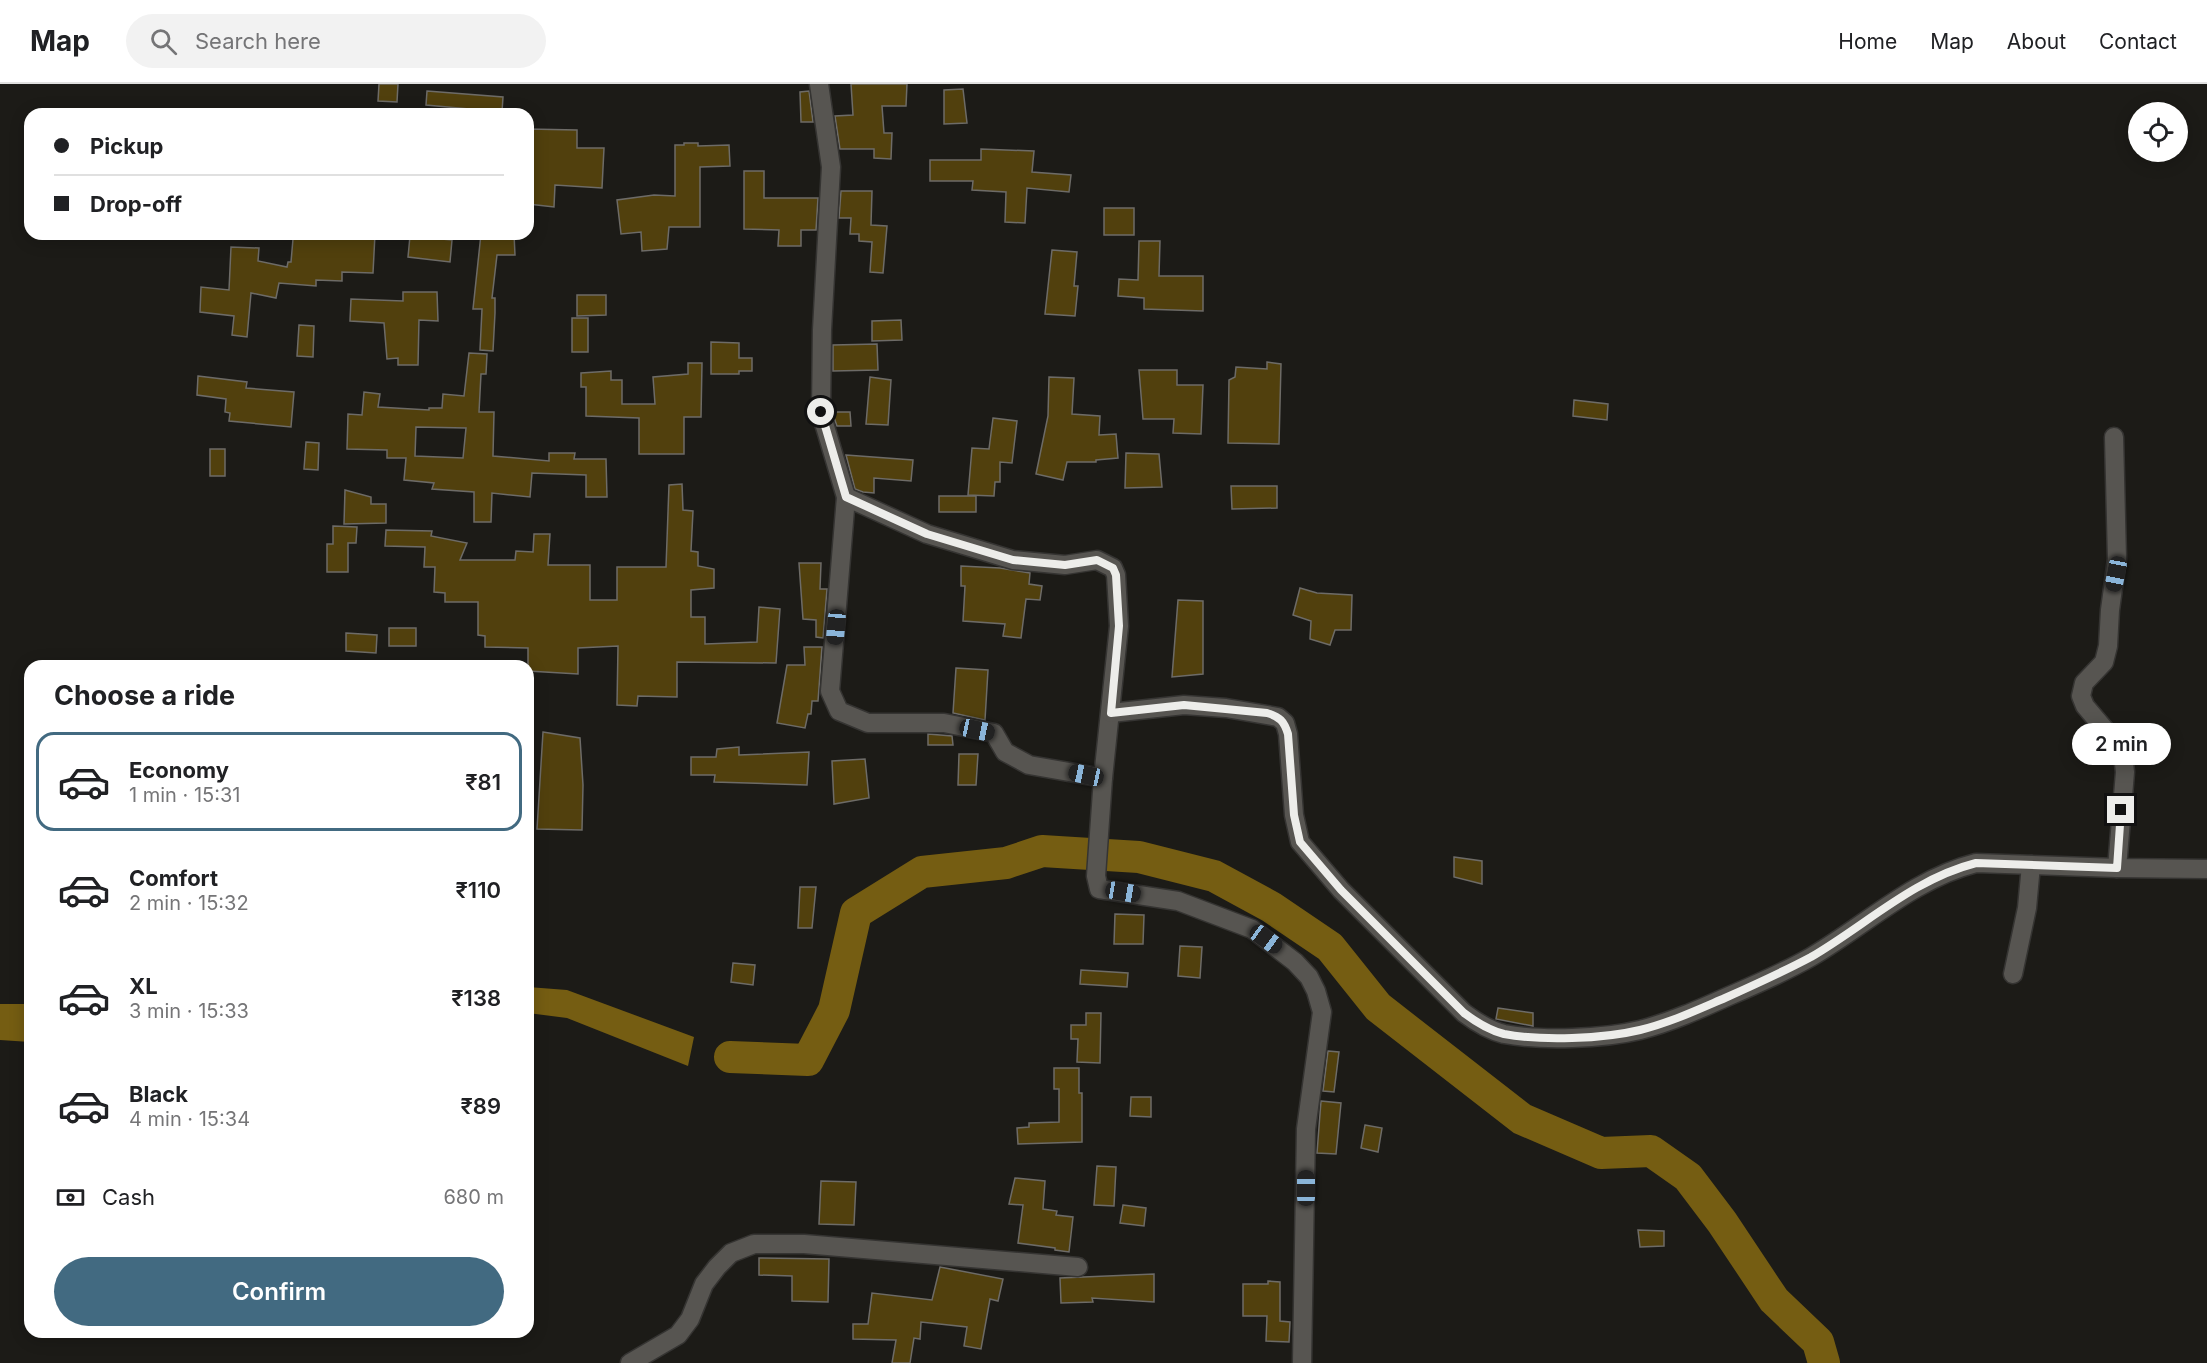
<!DOCTYPE html>
<meta charset="utf-8">
<style>
:root{--surface:#fff;--page:#f2f2f2;--text:#202124;--muted:#757577;--line:#e0e0e0;--accent:#426a81}
body{margin:0;font-family:Inter,sans-serif;background:var(--page);color:var(--text);height:100vh;display:flex;flex-direction:column;font-size:22px;white-space:nowrap}
*{box-sizing:border-box;margin:0}
p{font-size:20px;color:var(--muted)}
.icon{flex:none;width:33px;height:33px;fill:none;stroke:currentColor;stroke-width:2;stroke-linecap:round;stroke-linejoin:round}
.map{position:relative;flex:1;overflow:hidden}
.details{position:absolute;left:24px;top:576px;width:510px;height:678px;display:flex;flex-direction:column;background:var(--surface);border-radius:18px;box-shadow:0 3px 15px #0003}
.details>*{flex:none}
.top-card{position:absolute;left:24px;top:24px;width:510px;height:132px;border-radius:18px;box-shadow:0 3px 15px #0003;display:grid;align-content:center;height:132px;padding:0 30px;background:var(--surface)}
.fabs{position:absolute;left:2128px;top:18px;display:grid;gap:12px}
.fabs a{display:grid;place-items:center;width:60px;height:60px;border-radius:50%;background:var(--surface);box-shadow:0 3px 15px #0003;font-size:30px}
.end{position:absolute;width:27px;height:27px;margin:-14px;border:8px solid #ededea;background:#111;box-shadow:0 0 0 3px #111}
.from{border-radius:50%}
.bubble{position:absolute;height:42px;border-radius:21px;background:var(--surface);box-shadow:0 3px 15px #0003;font-size:20px;font-weight:600;line-height:42px;text-align:center}
.car{position:absolute;width:18px;height:36px;margin:-18px -9px;border-radius:8px;box-shadow:0 0 4px 2px #0007;background:linear-gradient(#222 24%,#8ab4d8 0 40%,#222 0 76%,#8ab4d8 0 86%,#222 0)}
.top-card b{display:flex;align-items:center;gap:21px;height:57px;font-size:22px}
.top-card b+b{border-top:2px solid var(--line)}
.top-card i{width:15px;height:15px;background:var(--text)}
ul{padding:0;list-style:none}
li{display:flex;align-items:center;gap:18px;height:99px;margin:0 12px 9px;padding:0 18px;border:3px solid transparent;border-radius:18px}
li div{flex:1}
li b{display:block;font-size:22px}
li em{font-style:normal;font-weight:600}
li.selected{border-color:var(--accent)}
li>.icon{width:54px;height:54px;stroke-width:1.5}
h2{padding:0 30px;font-size:27px;line-height:72px}
.pay{display:flex;align-items:center;gap:15px;height:66px;padding:0 30px;font-size:22px}
.pay p{margin-inline-start:auto}
.action{display:flex;gap:12px;margin-top:auto;padding:12px 30px}
.action a{flex:1;height:69px;border-radius:36px;background:var(--accent);color:#fff;font-size:24px;font-weight:600;line-height:69px;text-align:center}
header{display:flex;align-items:center;gap:36px;box-sizing:border-box;height:84px;padding:0 30px;background:var(--surface);border-bottom:2px solid var(--line)}
header strong{font-size:28px}
nav{display:flex;gap:33px;margin-inline-start:auto;font-size:21px}
.search{width:420px;height:54px;background:var(--page);display:flex;align-items:center;gap:15px;box-sizing:border-box;padding:0 21px;border-radius:33px;color:var(--muted);font-size:22px}
.map>svg:first-child{display:block}
.water{fill:#755d12}
.lines{fill:none;stroke-linecap:round;stroke-linejoin:round}
.river{stroke:#755d12;stroke-width:32}
.building{fill:#51400d;stroke:#6d6b67;stroke-width:1.5;fill-rule:evenodd}
.minor-casing{stroke:#353432;stroke-width:21}
.minor{stroke:#575551;stroke-width:18}
.route{stroke:#ededea;stroke-width:8}
</style>
<header>
<strong>Map</strong>
<div class="search"><svg class="icon" aria-label="search" viewBox="0 0 24 24"><circle cx="10" cy="10" r="6"/><path d="M15 15l6 6"/></svg>Search here</div>
<nav><a>Home</a><a>Map</a><a>About</a><a>Contact</a></nav>
</header>
<div class="map">
<svg width="2207" height="1279" viewBox="0 0 2207 1279">
<rect width="100%" height="100%" fill="#1c1b17"/>
<g class="water">
<polygon points="528,903 567,906 694,953 688,982 567,934 528,929"/>
<polygon points="0,920 30,920 30,958 0,956"/>
</g>
<g class="lines">
<polyline class="river" points="730,973 808,976 834,926 856,829 922,788 1006,779 1042,767 1139,773 1214,792 1271,823 1330,863 1378,923 1522,1035 1601,1069 1651,1067 1688,1093 1722,1138 1774,1216 1818,1258 1824,1279"/>
</g>
<g class="building">
<polygon points="379,0 398,0 397,18 378,17"/>
<polygon points="851,0 907,0 906,22 882,22 884,49 892,49 891,75 874,74 874,65 840,65 835,32 853,31"/>
<polygon points="963,5 967,39 944,40 944,6"/>
<polygon points="427,7 503,13 502,28 426,21"/>
<polygon points="809,7 813,38 801,38 800,8"/>
<polygon points="528,45 577,46 577,64 604,64 602,104 555,101 554,123 528,120"/>
<polygon points="684,59 698,59 698,62 729,61 730,82 700,83 700,143 669,143 667,165 642,167 641,148 621,150 617,116 654,111 675,112 675,61 684,61"/>
<polygon points="981,65 1034,67 1032,88 1071,91 1069,108 1027,104 1025,139 1005,138 1006,108 972,106 973,97 930,97 930,76 981,76"/>
<polygon points="744,87 764,87 764,114 818,114 816,146 801,146 801,162 778,162 779,146 744,145"/>
<polygon points="841,107 872,107 871,141 887,142 883,189 870,188 872,158 859,157 859,150 850,150 851,134 839,134"/>
<rect x="1104" y="124" width="30" height="27"/>
<polygon points="299,150 375,150 373,189 342,188 342,197 316,196 316,202 279,199 276,214 251,209 247,253 232,251 234,232 200,228 201,203 229,206 231,163 259,164 258,177 287,183 288,178 291,178 293,155 298,155"/>
<polygon points="481,150 514,150 515,171 497,171 492,214 495,214 495,229 493,267 480,266 482,225 473,225"/>
<polygon points="410,152 452,156 450,178 408,173"/>
<polygon points="1139,157 1160,157 1159,192 1203,192 1203,227 1144,225 1144,214 1118,212 1119,195 1138,196"/>
<polygon points="1052,166 1077,168 1074,202 1078,202 1075,232 1045,230"/>
<polygon points="403,208 437,208 438,237 419,236 418,281 398,281 398,274 387,275 384,239 350,237 351,215 403,217"/>
<polygon points="577,211 606,211 606,231 577,232"/>
<rect x="572" y="234" width="16" height="34"/>
<polygon points="901,236 902,256 872,257 872,237"/>
<polygon points="299,241 314,242 313,273 297,272"/>
<polygon points="711,258 739,259 739,274 752,274 752,287 739,287 739,290 711,290"/>
<polygon points="877,260 878,286 833,287 833,261"/>
<path d="M469,269L487,270L486,290H481L479,328H494L493,372L549,377V369H575L574,375H606L607,413H586V391L532,389L530,413L492,409L491,438H474V408L432,405L434,399L404,396L406,374H387V366L347,365L348,330L362,331L364,308L380,310L378,323L429,326V324H442L443,310L464,312ZM416,343L466,344L463,374L415,372Z"/>
<polygon points="1267,278 1281,280 1279,360 1228,359 1229,296 1235,293 1236,283 1267,285"/>
<polygon points="688,279 702,279 701,333 684,333 684,370 639,370 639,334 586,332 586,303 581,303 581,289 611,287 611,296 622,296 622,320 655,320 653,293 688,290"/>
<polygon points="1139,286 1177,286 1177,301 1203,301 1201,350 1173,349 1174,335 1143,335"/>
<polygon points="198,292 247,298 246,304 294,308 291,343 229,337 230,329 225,328 226,315 197,311"/>
<polygon points="870,293 891,296 888,341 866,340"/>
<polygon points="1049,293 1074,294 1072,330 1100,332 1099,351 1116,350 1118,374 1096,376 1096,378 1067,378 1063,396 1036,390 1048,332"/>
<polygon points="1574,316 1608,320 1607,336 1573,332"/>
<polygon points="832,328 850,328 851,342 837,342"/>
<polygon points="993,334 1017,337 1012,379 1000,378 1000,398 995,398 994,412 968,411 972,364 989,365"/>
<polygon points="306,358 319,359 318,386 304,385"/>
<rect x="210" y="365" width="15" height="27"/>
<polygon points="1126,369 1159,370 1162,403 1125,404"/>
<polygon points="846,371 913,376 911,397 874,394 874,409 863,408 855,405"/>
<polygon points="682,400 683,426 693,427 691,467 698,468 698,482 714,485 714,504 691,506 691,533 705,533 705,560 757,558 759,523 780,525 776,579 677,578 677,613 638,612 637,622 617,621 618,562 578,564 578,590 528,587 528,564 485,563 485,552 478,551 478,518 445,518 445,509 434,508 435,483 424,483 425,463 385,462 386,446 432,447 431,452 467,459 460,476 515,476 516,467 533,468 534,450 550,450 548,481 590,481 590,516 617,516 617,483 666,483 669,401"/>
<polygon points="1231,402 1277,402 1277,424 1232,425"/>
<polygon points="345,406 371,413 371,420 386,420 386,439 344,440"/>
<rect x="939" y="412" width="37" height="16"/>
<polygon points="333,442 357,443 356,459 348,459 348,488 327,488 327,460 333,460"/>
<polygon points="799,479 821,479 820,505 827,505 823,554 816,553 816,536 803,535"/>
<polygon points="961,482 1000,484 1030,489 1029,500 1042,502 1040,516 1026,515 1021,554 1003,552 1005,540 963,537 965,502 961,502"/>
<polygon points="1300,504 1317,509 1352,511 1351,546 1335,546 1330,561 1310,555 1311,537 1293,531"/>
<polygon points="1178,516 1203,517 1203,590 1172,593"/>
<rect x="389" y="544" width="27" height="18"/>
<polygon points="346,549 377,551 376,569 346,567"/>
<polygon points="804,563 822,563 818,617 812,617 811,630 808,630 805,644 777,639 787,581 805,581"/>
<polygon points="956,584 988,586 985,636 953,629"/>
<polygon points="543,648 580,654 583,701 582,746 537,745"/>
<polygon points="928,650 952,652 953,661 928,661"/>
<polygon points="739,663 739,671 809,668 807,701 714,698 715,691 691,691 691,673 716,673 717,665"/>
<polygon points="959,670 978,670 976,701 958,701"/>
<polygon points="865,675 869,714 834,720 832,677"/>
<polygon points="1454,773 1482,777 1482,800 1454,793"/>
<polygon points="800,803 816,803 812,844 798,844"/>
<polygon points="1115,830 1144,831 1143,860 1114,860"/>
<polygon points="1180,862 1202,863 1200,894 1178,892"/>
<polygon points="733,879 755,881 753,901 731,898"/>
<polygon points="1081,886 1128,889 1127,903 1080,900"/>
<polygon points="1498,924 1533,929 1533,942 1496,935"/>
<polygon points="1086,929 1101,929 1100,979 1077,978 1078,955 1071,955 1071,941 1086,941"/>
<polygon points="1328,967 1339,968 1334,1008 1323,1007"/>
<polygon points="1054,984 1079,984 1079,1009 1082,1009 1082,1058 1018,1060 1017,1044 1029,1043 1029,1039 1059,1038 1059,1005 1054,1005"/>
<polygon points="1131,1013 1151,1013 1151,1033 1130,1032"/>
<polygon points="1321,1017 1341,1019 1336,1070 1317,1069"/>
<polygon points="1365,1041 1382,1044 1378,1068 1361,1064"/>
<polygon points="1097,1082 1116,1083 1114,1122 1094,1121"/>
<polygon points="1015,1094 1045,1097 1043,1125 1057,1127 1056,1131 1073,1133 1069,1168 1055,1166 1055,1164 1018,1159 1023,1121 1009,1120"/>
<polygon points="821,1097 856,1098 854,1141 819,1140"/>
<polygon points="1123,1121 1146,1124 1144,1142 1120,1139"/>
<polygon points="1638,1146 1664,1147 1664,1162 1640,1163"/>
<polygon points="759,1174 829,1175 828,1218 792,1217 792,1192 759,1191"/>
<polygon points="940,1183 1003,1195 998,1217 990,1215 981,1265 964,1262 967,1243 921,1238 920,1255 914,1254 910,1279 892,1279 896,1256 853,1255 853,1240 868,1240 872,1209 932,1216"/>
<polygon points="1154,1190 1154,1218 1092,1214 1093,1218 1061,1219 1060,1194"/>
<polygon points="1268,1197 1280,1198 1280,1237 1290,1238 1289,1258 1266,1257 1267,1232 1243,1232 1243,1200 1268,1200"/>
</g>
<g class="lines">
<defs>
<g id="minor">
<polyline points="819,0 831,83 822,246 821,329 846,413 830,607 839,627 868,639 944,639 994,649 1005,668 1029,681 1103,694 1096,792 1099,805 1178,817 1252,845 1295,878 1309,893 1316,907 1322,928 1306,1045 1302,1279"/>
<polyline points="2114,353 2117,475 2110,526 2108,562 2104,578 2084,599 2081,612 2085,622 2118,661 2123,671 2125,688 2117,784"/>
<polyline points="846,413 927,450 1013,476 1065,481 1097,476 1113,484 1116,491 1119,542 1103,694"/>
<path d="M1111,629L1184,621L1226,624L1278,633L1285,639L1288,650L1294,731L1300,758L1341,806L1464,929C1476,938 1488,946 1504,950C1541,957 1603,955 1640,946C1671,938 1700,925 1729,912C1757,900 1785,888 1811,873C1866,841 1913,795 1976,779L2117,784L2207,785"/>
<polyline points="2013,890 2027,824 2031,781"/>
<polyline points="630,1279 678,1251 690,1235 704,1200 717,1183 731,1169 754,1160 804,1160 1078,1183"/>
</g>
</defs>
<use href="#minor" class="minor-casing"/>
<use href="#minor" class="minor"/>
</g>
<g class="lines">
<path class="route" d="M821,328L846,413L927,450L1013,476L1065,481L1097,476L1113,484L1116,491L1119,542L1111,629L1184,621L1267,629C1280,633 1284,637 1288,650L1294,731L1300,758L1341,806L1464,929C1476,938 1488,946 1504,950C1541,957 1603,955 1640,946C1669,939 1697,926 1725,914C1754,901 1783,888 1811,873C1866,841 1913,795 1976,779L2117,784L2121,726"/>
</g>
</svg>
<div class="fabs">
<a><svg class="icon" aria-label="locate" viewBox="0 0 24 24"><circle cx="12" cy="12" r="6"/><path d="M12 2v4M12 18v4M2 12h4M18 12h4"/></svg></a>
</div>
<i class="end from" style="left:821px;top:328px"></i>
<i class="end" style="left:2121px;top:726px"></i>
<div class="bubble" style="left:2072px;top:639px;width:99px">2 min</div>
<i class="car" style="left:2116px;top:490px;rotate:191deg"></i>
<i class="car" style="left:836px;top:543px;rotate:185deg"></i>
<i class="car" style="left:977px;top:646px;rotate:102deg"></i>
<i class="car" style="left:1086px;top:691px;rotate:282deg"></i>
<i class="car" style="left:1123px;top:808px;rotate:99deg"></i>
<i class="car" style="left:1266px;top:855px;rotate:126deg"></i>
<i class="car" style="left:1306px;top:1104px;rotate:0deg"></i>
<div class="top-card">
<b><i class="from"></i>Pickup</b>
<b><i></i>Drop-off</b>
</div>
<section class="details">
<h2>Choose a ride</h2>
<ul>
<li class="selected"><svg class="icon" aria-label="car" viewBox="0 0 24 24"><path d="M5 17H2v-5l4-1 3-4h7l3 4 3 1v5h-3M9 17h6M6 11h13"/><circle cx="7" cy="17" r="2"/><circle cx="17" cy="17" r="2"/></svg><div><b>Economy</b><p>1 min · 15:31</p></div><em>₹81</em></li>
<li><svg class="icon" aria-label="car" viewBox="0 0 24 24"><path d="M5 17H2v-5l4-1 3-4h7l3 4 3 1v5h-3M9 17h6M6 11h13"/><circle cx="7" cy="17" r="2"/><circle cx="17" cy="17" r="2"/></svg><div><b>Comfort</b><p>2 min · 15:32</p></div><em>₹110</em></li>
<li><svg class="icon" aria-label="car" viewBox="0 0 24 24"><path d="M5 17H2v-5l4-1 3-4h7l3 4 3 1v5h-3M9 17h6M6 11h13"/><circle cx="7" cy="17" r="2"/><circle cx="17" cy="17" r="2"/></svg><div><b>XL</b><p>3 min · 15:33</p></div><em>₹138</em></li>
<li><svg class="icon" aria-label="car" viewBox="0 0 24 24"><path d="M5 17H2v-5l4-1 3-4h7l3 4 3 1v5h-3M9 17h6M6 11h13"/><circle cx="7" cy="17" r="2"/><circle cx="17" cy="17" r="2"/></svg><div><b>Black</b><p>4 min · 15:34</p></div><em>₹89</em></li>
</ul>
<div class="pay"><svg class="icon" aria-label="cash" viewBox="0 0 24 24"><path d="M3 7h18v10H3z"/><circle cx="12" cy="12" r="2"/></svg>Cash<p>680 m</p></div>
<div class="action"><a>Confirm</a></div>
</section>
</div>
